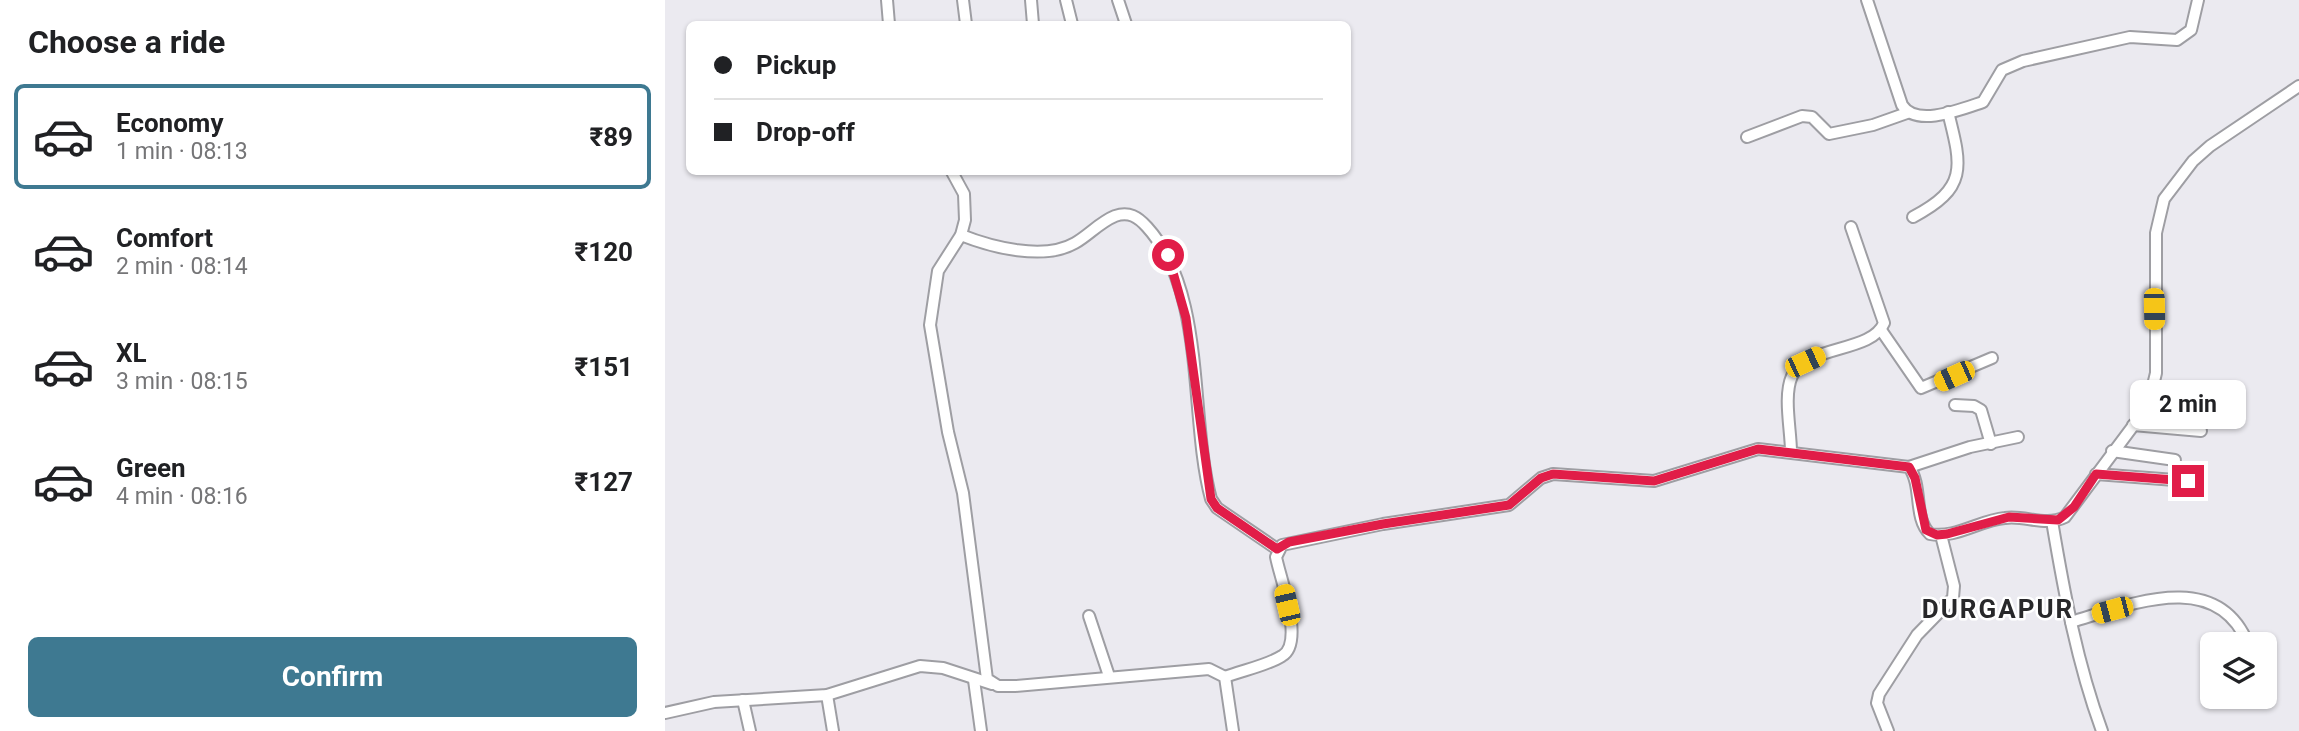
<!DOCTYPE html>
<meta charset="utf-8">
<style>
:root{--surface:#fff;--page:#f2f2f2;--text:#202124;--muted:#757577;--line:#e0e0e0;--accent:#3e7991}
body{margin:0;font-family:Roboto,sans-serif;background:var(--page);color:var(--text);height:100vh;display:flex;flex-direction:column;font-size:26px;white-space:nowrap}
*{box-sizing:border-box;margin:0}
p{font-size:23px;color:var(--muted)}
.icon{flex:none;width:38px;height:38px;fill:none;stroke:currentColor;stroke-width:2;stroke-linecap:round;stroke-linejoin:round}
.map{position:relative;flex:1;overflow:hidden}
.details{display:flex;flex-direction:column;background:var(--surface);width:665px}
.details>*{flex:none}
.top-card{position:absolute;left:21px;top:21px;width:665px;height:154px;border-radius:10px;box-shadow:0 2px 5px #0004;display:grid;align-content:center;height:154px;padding:0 28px;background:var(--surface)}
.fabs{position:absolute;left:1535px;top:632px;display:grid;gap:14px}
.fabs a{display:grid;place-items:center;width:77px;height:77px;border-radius:10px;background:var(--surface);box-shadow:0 2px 5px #0004;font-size:35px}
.end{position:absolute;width:32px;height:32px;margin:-16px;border:9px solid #e11d48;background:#fff;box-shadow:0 0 0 4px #fff}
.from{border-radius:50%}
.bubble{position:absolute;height:49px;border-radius:10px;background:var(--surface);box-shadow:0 2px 5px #0004;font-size:23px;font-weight:700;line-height:49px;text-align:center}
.car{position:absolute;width:21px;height:42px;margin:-21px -10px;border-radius:9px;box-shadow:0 0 5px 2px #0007;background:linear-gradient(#f5c518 24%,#345 0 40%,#f5c518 0 76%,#345 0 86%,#f5c518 0)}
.top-card b{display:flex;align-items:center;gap:24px;height:66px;font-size:26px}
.top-card b+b{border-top:2px solid var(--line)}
.top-card i{width:18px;height:18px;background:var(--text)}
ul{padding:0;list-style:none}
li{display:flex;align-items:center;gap:21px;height:105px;margin:0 14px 10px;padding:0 14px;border:4px solid transparent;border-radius:10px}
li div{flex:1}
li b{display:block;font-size:26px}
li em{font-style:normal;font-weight:700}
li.selected{border-color:var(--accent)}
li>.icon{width:63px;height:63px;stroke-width:1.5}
h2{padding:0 28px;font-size:32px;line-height:84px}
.primary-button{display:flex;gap:14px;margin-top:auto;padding:14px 28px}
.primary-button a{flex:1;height:80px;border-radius:10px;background:var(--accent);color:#fff;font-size:28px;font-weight:700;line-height:80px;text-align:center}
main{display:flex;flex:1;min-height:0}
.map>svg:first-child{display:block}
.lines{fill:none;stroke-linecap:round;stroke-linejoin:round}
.street-casing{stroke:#9e9ea3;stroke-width:14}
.street{stroke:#fff;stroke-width:10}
.route{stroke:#e11d48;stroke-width:9}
.labels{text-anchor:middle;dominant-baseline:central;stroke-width:5;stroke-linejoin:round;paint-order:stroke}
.district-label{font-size:26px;font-weight:bold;letter-spacing:2px;fill:#28282a;stroke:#fff}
</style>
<main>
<section class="details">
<h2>Choose a ride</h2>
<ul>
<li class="selected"><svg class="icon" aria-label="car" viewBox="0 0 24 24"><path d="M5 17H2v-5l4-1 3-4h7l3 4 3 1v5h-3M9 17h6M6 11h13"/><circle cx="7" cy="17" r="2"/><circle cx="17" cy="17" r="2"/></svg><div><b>Economy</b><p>1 min · 08:13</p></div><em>₹89</em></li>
<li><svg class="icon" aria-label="car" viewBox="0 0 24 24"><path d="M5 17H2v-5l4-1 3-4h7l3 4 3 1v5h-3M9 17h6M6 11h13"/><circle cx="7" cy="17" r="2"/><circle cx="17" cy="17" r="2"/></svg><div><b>Comfort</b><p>2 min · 08:14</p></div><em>₹120</em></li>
<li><svg class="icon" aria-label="car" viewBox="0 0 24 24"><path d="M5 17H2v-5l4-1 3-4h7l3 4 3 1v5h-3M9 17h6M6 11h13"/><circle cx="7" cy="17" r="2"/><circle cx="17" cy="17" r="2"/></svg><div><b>XL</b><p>3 min · 08:15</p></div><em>₹151</em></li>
<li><svg class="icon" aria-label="car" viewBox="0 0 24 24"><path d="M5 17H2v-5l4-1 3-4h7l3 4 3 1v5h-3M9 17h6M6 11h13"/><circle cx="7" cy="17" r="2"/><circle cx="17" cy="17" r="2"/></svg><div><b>Green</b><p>4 min · 08:16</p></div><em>₹127</em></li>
</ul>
<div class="primary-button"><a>Confirm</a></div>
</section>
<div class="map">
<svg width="1634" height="731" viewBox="0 0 1634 731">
<rect width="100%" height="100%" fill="#ebeaf0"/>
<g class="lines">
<defs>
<g id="street">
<polyline points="222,0 224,24"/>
<polyline points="298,0 301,24"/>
<polyline points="366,0 368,24"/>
<polyline points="401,0 407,24"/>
<polyline points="453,0 461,24"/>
<path d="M1202,0L1237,105C1251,128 1297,109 1318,102L1337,70L1358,61L1465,37L1512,40L1526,30L1533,0"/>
<polyline points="1082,137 1137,116 1147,117 1164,134 1208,125 1242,113"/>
<polyline points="287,172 299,194 300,220 296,235 273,271 265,325 283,432 298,493 322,679 333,686 350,686 544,669 560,677 568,731"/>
<path d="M1248,217C1303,188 1297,167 1283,112"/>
<path d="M296,235C326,247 379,261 410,243C424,235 435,222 450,216C464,211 473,217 482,227C542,293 524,418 546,499L552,508L612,549"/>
<polyline points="1216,330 1256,388 1327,358"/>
<polyline points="1290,405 1309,406 1316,410 1326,444"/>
<polyline points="1468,425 1536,431"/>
<polyline points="1447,451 1510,460"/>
<path d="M1126,452C1126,430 1118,396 1127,376C1140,345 1207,353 1219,323L1186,227"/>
<polyline points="1244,467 1305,447 1353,437"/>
<polyline points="1431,474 1523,481"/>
<path d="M1387,521C1399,592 1412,663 1437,731"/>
<polyline points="424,616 444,676"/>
<path d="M1406,622C1464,605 1552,567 1583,644"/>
<path d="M560,677C578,670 601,666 617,656C640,643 615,578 611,557L617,545L718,524L844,505L876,478L888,474L989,481L1093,449L1244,467C1258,486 1248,518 1265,534C1290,539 1315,520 1340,518C1361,515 1380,527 1400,517L1483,406L1491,373V233L1499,199L1528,161L1545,146L1634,86"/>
<polyline points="309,680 316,731"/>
<polyline points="162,695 168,731"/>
<polyline points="78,700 85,731"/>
<polyline points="0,713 49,702 162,695 255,666 278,668 327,684"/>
<polyline points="1223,731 1212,703 1214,694 1252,635 1288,598 1289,586 1276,535"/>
</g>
</defs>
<use href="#street" class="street-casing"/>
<use href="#street" class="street"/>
</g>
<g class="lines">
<polyline class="route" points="503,255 521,318 546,499 552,508 612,549 624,542 718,524 844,505 876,478 888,474 989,481 1093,449 1244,467 1250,478 1261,530 1272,535 1282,534 1344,517 1393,520 1409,507 1431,474 1523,481"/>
</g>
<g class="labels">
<g class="district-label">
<text x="1333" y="609">DURGAPUR</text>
</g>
</g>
</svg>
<div class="fabs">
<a><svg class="icon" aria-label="layers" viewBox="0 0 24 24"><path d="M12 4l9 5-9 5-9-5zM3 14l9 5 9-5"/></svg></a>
</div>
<i class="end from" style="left:503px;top:255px"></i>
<i class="end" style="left:1523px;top:481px"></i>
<div class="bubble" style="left:1465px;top:380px;width:116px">2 min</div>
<i class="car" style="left:1489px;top:309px;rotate:179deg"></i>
<i class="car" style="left:1140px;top:362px;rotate:65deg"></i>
<i class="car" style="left:1289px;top:376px;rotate:246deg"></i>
<i class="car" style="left:622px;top:605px;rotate:347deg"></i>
<i class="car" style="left:1447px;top:610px;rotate:255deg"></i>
<div class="top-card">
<b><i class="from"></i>Pickup</b>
<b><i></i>Drop-off</b>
</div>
</div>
</main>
